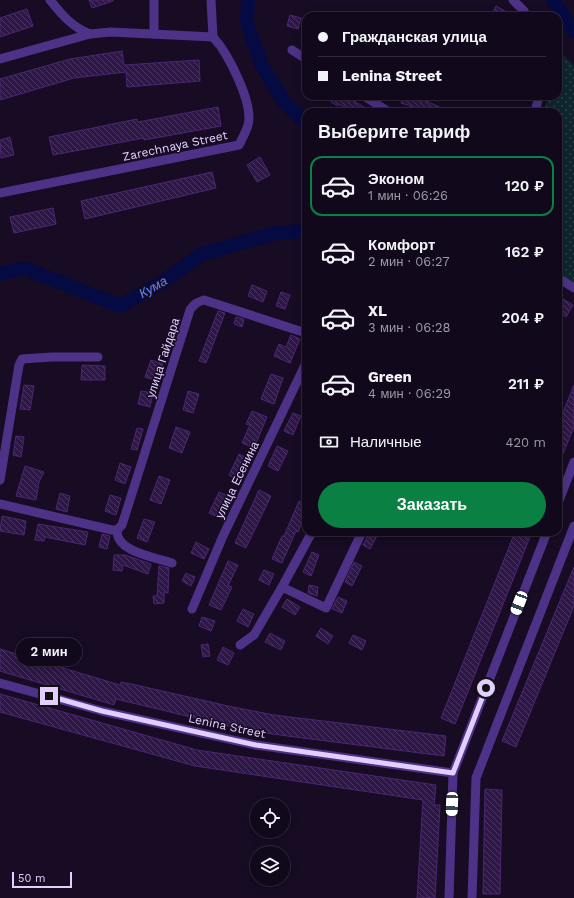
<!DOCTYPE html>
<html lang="ru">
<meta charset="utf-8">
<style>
:root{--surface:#11091b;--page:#1e1728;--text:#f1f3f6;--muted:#9c9aa3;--line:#302a3a;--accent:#0b8043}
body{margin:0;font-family:"Work Sans",sans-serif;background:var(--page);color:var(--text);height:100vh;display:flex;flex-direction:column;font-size:15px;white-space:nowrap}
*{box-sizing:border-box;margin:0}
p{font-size:13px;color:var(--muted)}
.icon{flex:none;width:22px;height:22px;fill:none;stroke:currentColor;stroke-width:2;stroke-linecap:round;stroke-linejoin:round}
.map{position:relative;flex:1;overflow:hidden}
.side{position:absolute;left:302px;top:108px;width:260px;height:428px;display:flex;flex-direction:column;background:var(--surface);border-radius:12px;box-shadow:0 2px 10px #0003,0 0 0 1px var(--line)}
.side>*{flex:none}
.banner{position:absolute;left:302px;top:12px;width:260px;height:88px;border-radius:12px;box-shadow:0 2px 10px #0003,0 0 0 1px var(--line);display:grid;align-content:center;height:88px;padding:0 16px;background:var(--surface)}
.tools{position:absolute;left:250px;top:798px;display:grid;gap:8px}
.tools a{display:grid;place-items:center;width:40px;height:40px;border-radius:50%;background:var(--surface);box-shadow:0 2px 10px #0003,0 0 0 1px var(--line);font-size:20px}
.scale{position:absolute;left:12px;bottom:10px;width:60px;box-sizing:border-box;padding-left:4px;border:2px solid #e2ceff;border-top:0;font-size:11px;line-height:14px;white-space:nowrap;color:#e2ceff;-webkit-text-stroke:3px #170c24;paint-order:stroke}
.end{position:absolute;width:18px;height:18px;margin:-9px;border:5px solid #e2ceff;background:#111;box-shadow:0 0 0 2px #111}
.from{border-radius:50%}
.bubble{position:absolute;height:28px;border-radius:14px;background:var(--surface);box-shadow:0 2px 10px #0003,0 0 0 1px var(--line);font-size:13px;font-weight:600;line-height:28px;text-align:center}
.car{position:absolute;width:12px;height:24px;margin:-12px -6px;border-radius:5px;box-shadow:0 0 3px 1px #0007;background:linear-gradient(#fff 24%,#345 0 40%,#fff 0 76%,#345 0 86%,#fff 0)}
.banner b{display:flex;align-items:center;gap:14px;height:38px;font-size:15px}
.banner b+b{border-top:1px solid var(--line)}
.banner i{width:10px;height:10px;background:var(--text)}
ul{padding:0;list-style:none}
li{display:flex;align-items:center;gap:12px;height:60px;margin:0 8px 6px;padding:0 8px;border:2px solid transparent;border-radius:12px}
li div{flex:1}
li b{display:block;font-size:15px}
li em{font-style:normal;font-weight:600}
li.on{border-color:var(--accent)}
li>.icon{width:36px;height:36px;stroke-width:1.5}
h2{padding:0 16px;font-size:18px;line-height:48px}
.pay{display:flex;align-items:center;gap:10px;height:44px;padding:0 16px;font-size:15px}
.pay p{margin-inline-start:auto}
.cta{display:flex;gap:8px;margin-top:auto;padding:8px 16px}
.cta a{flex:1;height:46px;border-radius:24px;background:var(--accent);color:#fff;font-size:16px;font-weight:600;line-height:46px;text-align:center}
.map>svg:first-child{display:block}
.grass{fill:url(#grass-dots)}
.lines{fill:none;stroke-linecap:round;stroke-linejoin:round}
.river{stroke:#050a43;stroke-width:14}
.building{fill:url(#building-back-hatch);stroke:#4c2674}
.minor{stroke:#4e3287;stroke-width:9}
.route{stroke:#e2ceff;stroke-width:5}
.labels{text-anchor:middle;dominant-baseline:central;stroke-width:3;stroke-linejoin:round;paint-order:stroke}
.street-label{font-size:12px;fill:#e2ceff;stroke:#170c24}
.water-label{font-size:13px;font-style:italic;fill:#5c85ff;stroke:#170c24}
</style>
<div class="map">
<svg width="574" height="898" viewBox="0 0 574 898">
<defs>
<pattern id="grass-dots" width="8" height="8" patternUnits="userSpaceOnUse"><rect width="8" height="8" fill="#0e262e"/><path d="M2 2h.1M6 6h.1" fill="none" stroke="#31444d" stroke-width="1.8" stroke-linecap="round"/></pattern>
<pattern id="building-back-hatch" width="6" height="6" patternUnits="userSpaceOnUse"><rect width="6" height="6" fill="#2e1646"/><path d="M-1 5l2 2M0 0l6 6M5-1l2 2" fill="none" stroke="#4c3762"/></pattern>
</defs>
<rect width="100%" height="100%" fill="#170c24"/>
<polygon class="grass" points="565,56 574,66 574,286 558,275 558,112 544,112 548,96 558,96 558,57"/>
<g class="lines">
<g class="river">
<polyline points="248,0 247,23 262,66 284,102 306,123"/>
<polyline points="553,0 574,31"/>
<polyline points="0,274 24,268 120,306 163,282 200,255 276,233 306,231"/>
</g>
</g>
<g class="building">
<polygon points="89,0 113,0 113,1 92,8"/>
<polygon points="496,6 505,11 502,16 491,16"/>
<polygon points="27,9 33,26 0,37 0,18"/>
<polygon points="290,15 301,18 298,29 287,26"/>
<polygon points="122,51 124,65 199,60 200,81 127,87 126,72 74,78 0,100 0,79 70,59"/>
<polygon points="334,96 345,96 373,112 354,112 339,104 338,106 331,102"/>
<polygon points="403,96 415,96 451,112 415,112 416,108 401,103"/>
<polygon points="218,107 221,126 144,140 144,138 53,155 49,137 137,119 138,122"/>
<polygon points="10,137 14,155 1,158 0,140"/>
<polygon points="260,157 270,175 257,182 247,165"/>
<polygon points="212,172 216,188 85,219 81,201"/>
<polygon points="53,208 56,224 14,233 10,217"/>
<polygon points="252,285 267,291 263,302 248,296"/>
<polygon points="281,292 290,295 285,309 276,306"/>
<polygon points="558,296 573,305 566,317 558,312"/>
<polygon points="218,311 225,313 206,363 199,361"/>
<polygon points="236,317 244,319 242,327 234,324"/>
<polygon points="291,335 300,339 290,363 274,356 279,344 286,347"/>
<polygon points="151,360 163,364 158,381 145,377"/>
<polygon points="82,365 105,366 105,380 81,380"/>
<polygon points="271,374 283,378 274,404 261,399"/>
<polygon points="24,385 34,386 30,410 20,409"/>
<polygon points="574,385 574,427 558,466 558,425"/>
<polygon points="141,391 153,393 150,407 138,404"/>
<polygon points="188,391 199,394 193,413 183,410"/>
<polygon points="252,411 267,417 254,448 242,443 250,425 246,424"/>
<polygon points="293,413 301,416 293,435 284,431"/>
<polygon points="176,427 190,432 182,453 169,448"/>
<polygon points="137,428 143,429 137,450 131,449"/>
<polygon points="16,436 24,437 21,457 13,455"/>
<polygon points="277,446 288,451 278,471 268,466"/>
<polygon points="239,454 249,459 239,480 229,475"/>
<polygon points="120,463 131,467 125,484 115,480"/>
<polygon points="25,466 44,472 39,482 36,500 16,496"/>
<polygon points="159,476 170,480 161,504 150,500"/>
<polygon points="259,490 271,496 246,548 235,543"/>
<polygon points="219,492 232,498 222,519 209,513"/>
<polygon points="60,493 70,496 67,512 56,509"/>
<polygon points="110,495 121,498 116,515 105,511"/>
<polygon points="299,501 306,504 306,513 298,532 296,531 282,563 272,559 282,536 284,536"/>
<polygon points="2,516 26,521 24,535 0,531"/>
<polygon points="144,519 155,522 147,542 137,538"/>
<polygon points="38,524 88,532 85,545 45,537 44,541 35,540"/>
<polygon points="370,532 379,532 370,549 363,545"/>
<polygon points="515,532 532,532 455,724 441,718"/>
<polygon points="102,534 110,536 107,549 99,547"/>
<polygon points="196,542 209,549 204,559 191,553"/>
<polygon points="312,552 319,555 311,576 303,572"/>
<polygon points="114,555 125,555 151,564 148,574 123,565 122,571 113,570"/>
<polygon points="228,561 238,565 228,586 232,587 221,610 209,605"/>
<polygon points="354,562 362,566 352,586 345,582"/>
<polygon points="159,566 169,568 168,593 164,592 164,603 154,604 153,596 157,596"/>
<polygon points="574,567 574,606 516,747 502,741"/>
<polygon points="264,570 274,574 269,585 259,580"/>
<polygon points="186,573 195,577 191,586 182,581"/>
<polygon points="309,585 318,587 317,596 308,593"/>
<polygon points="338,597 347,601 342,613 332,609"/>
<polygon points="287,599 300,607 295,615 282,607"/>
<polygon points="243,609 254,614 248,627 237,621"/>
<polygon points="202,617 215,621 211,631 199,626"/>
<polygon points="321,628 333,636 328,644 316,636"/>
<polygon points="270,633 285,641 281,650 265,642"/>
<polygon points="353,635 366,641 362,650 349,643"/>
<polygon points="208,644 210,656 203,657 201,645"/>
<polygon points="223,647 234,653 228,665 217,660"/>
<polygon points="0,649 120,685 121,682 136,685 228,706 274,715 446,736 444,756 272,734 224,725 116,699 114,705 0,671"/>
<polygon points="0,694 197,750 436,785 434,805 440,805 435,898 417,898 423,800 195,766 0,712"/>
<polygon points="485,789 502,790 500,894 483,894"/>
</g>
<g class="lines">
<g class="minor">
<path d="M50,0C62,15 72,27 90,34"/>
<polyline points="154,0 154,34"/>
<polyline points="211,0 213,37"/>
<polyline points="513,0 524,11 526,16"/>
<polyline points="292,50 306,59"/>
<polyline points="0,59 90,34 111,32 213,37"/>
<polyline points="364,96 389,112"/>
<polyline points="535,112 539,96"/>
<path d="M0,193L239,145C242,139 246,132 248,125C254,104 228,53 213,37"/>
<polyline points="558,278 574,288"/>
<polyline points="0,480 19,365 22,359 52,357 98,357"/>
<polyline points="558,503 574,462"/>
<path d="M0,504L112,530H117L122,525L190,310C194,304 197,302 204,300L306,333"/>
<path d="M117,530C116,552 154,557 172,563"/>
<polyline points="282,587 326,608 362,532"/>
<polyline points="192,609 223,536 306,363"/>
<polyline points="240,645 254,635 282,587 312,532"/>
<polyline points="0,683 102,711 256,745 453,773"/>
<polyline points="449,898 453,773 547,532"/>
<polyline points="472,898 476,778 574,526"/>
</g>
</g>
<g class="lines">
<polyline class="route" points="49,696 102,711 256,745 453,773 486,688"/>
</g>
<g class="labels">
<g class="street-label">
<text transform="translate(175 146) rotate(-12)">Zarechnaya Street</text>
<text transform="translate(163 358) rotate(-72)">улица Гайдара</text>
<text transform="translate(237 480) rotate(-64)">улица Есенина</text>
<text transform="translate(227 726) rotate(12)">Lenina Street</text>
</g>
<g class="water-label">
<text transform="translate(153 287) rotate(-30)">Кума</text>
</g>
</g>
</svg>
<div class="tools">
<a><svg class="icon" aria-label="locate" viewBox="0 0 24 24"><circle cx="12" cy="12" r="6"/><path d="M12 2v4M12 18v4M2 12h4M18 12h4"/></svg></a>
<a><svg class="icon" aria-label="layers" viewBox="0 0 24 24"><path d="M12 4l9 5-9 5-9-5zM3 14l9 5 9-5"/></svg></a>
</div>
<div class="scale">50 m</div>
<i class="end from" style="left:486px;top:688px"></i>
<i class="end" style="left:49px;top:696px"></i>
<div class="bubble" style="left:16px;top:638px;width:66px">2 мин</div>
<i class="car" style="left:519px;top:603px;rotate:201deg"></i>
<i class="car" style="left:452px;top:804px;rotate:182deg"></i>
<div class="banner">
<b><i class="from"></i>Гражданская улица</b>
<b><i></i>Lenina Street</b>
</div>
<section class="side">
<h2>Выберите тариф</h2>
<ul>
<li class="on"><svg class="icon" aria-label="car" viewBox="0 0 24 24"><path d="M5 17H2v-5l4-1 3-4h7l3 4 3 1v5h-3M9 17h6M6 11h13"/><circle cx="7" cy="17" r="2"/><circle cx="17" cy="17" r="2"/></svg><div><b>Эконом</b><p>1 мин · 06:26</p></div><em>120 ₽</em></li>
<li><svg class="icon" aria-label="car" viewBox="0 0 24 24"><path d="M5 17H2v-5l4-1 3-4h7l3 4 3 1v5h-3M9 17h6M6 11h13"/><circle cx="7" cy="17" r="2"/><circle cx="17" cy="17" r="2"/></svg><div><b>Комфорт</b><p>2 мин · 06:27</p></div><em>162 ₽</em></li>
<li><svg class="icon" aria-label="car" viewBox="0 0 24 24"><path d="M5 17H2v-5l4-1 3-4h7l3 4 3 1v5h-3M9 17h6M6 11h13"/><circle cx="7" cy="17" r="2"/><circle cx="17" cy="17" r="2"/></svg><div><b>XL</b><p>3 мин · 06:28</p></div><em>204 ₽</em></li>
<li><svg class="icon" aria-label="car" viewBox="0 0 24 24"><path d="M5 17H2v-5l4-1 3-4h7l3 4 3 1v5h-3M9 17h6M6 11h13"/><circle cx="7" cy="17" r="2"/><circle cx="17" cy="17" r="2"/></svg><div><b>Green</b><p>4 мин · 06:29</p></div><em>211 ₽</em></li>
</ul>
<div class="pay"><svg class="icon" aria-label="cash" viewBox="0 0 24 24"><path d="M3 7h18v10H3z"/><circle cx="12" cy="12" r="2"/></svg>Наличные<p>420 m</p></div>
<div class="cta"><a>Заказать</a></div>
</section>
</div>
